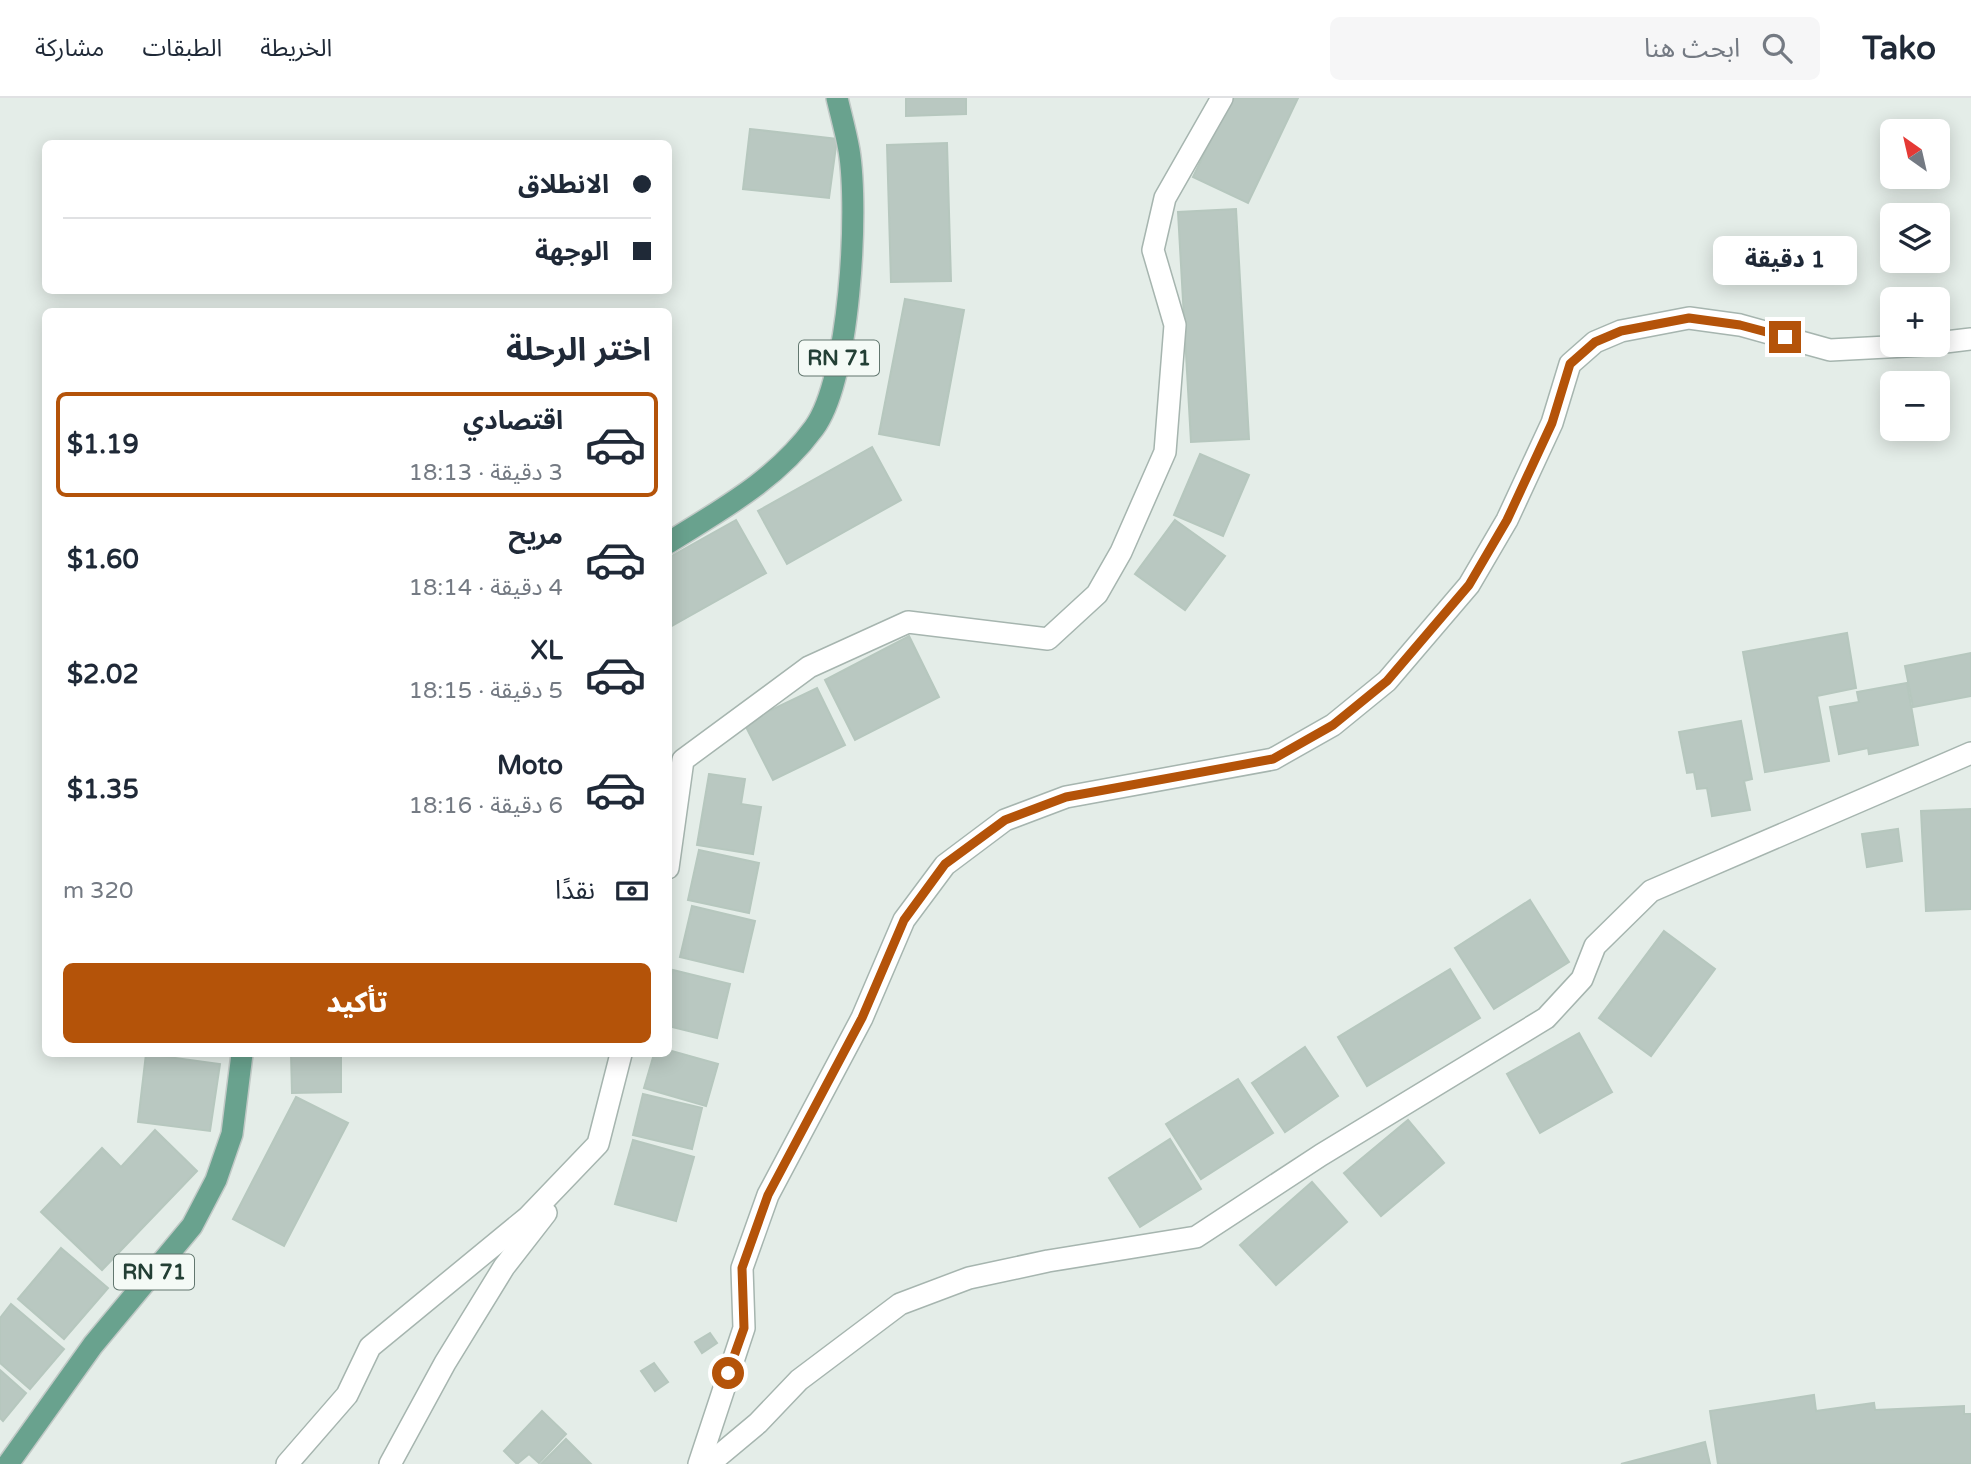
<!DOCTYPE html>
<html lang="ar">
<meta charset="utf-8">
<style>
:root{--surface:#fff;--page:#f6f6f7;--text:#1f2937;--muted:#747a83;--line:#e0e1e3;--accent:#b45309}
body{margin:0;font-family:"Varela Round","Noto Sans Arabic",sans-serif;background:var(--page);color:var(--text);direction:rtl;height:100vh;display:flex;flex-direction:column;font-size:26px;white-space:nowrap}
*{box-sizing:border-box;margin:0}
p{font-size:23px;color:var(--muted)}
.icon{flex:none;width:38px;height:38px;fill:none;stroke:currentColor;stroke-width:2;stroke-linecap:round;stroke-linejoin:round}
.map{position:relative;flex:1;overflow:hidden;direction:ltr}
.side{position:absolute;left:42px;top:210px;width:630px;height:749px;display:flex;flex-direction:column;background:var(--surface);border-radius:10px;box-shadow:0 4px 18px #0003;direction:rtl}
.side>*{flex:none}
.hud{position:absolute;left:42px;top:42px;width:630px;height:154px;border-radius:10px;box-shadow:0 4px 18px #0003;direction:rtl;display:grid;align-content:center;height:154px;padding:0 21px;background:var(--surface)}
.needle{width:46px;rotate:326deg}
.buttons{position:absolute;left:1880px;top:21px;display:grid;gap:14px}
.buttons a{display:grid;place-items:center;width:70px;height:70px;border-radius:10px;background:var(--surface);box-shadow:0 4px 18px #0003;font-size:35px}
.end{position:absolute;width:32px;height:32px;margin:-16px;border:9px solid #b45309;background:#fff;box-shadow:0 0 0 4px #fff}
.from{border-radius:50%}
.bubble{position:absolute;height:49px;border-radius:10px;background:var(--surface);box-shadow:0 4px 18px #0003;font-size:23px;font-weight:800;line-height:49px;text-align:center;direction:rtl}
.hud b{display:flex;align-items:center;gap:24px;height:66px;font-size:26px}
.hud b+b{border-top:2px solid var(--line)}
.hud i{width:18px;height:18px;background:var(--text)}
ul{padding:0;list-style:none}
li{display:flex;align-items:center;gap:21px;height:105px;margin:0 14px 10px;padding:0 7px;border:4px solid transparent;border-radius:10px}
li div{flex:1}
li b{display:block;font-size:26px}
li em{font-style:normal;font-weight:800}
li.selected{border-color:var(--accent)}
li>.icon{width:63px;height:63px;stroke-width:1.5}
h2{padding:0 21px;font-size:32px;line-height:84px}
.pay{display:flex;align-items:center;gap:18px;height:77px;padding:0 21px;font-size:26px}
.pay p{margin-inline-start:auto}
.cta{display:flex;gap:14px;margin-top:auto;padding:14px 21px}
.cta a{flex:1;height:80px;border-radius:10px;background:var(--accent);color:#fff;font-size:28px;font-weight:800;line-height:80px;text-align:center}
header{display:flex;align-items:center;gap:42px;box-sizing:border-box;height:98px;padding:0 35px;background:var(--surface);border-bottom:2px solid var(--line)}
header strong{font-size:33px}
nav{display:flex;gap:38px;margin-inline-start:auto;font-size:24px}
.search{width:490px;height:63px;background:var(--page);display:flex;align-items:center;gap:18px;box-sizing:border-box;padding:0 24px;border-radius:10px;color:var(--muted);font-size:26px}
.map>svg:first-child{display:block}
.building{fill:#b9c8c1;stroke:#b6c7be;stroke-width:2}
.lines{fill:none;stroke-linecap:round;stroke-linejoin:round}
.minor-casing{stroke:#a6b5af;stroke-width:24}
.primary-casing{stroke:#c1c9c6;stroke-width:24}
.minor{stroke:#fff;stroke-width:21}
.primary{stroke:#69a28e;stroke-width:21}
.route{stroke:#b45309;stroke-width:9}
.labels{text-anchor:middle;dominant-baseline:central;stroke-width:6;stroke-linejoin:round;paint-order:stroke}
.shield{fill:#f4faf6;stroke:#62776f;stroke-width:2}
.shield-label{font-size:21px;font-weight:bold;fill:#233f35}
</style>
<header>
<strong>Tako</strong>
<div class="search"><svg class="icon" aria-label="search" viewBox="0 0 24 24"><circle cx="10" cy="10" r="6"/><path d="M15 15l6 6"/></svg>ابحث هنا</div>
<nav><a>الخريطة</a><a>الطبقات</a><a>مشاركة</a></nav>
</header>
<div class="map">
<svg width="1971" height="1366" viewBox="0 0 1971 1366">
<rect width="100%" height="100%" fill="#e4ede8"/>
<g class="building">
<polygon points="906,0 966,0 966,16 906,18"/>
<polygon points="1231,0 1298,0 1248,105 1193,79"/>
<polygon points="750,31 837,41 829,100 743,91"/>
<polygon points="947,45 951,183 891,184 887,47"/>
<polygon points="1236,111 1249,341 1191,344 1178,114"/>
<polygon points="905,201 964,212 939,347 879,336"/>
<polygon points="872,349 901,402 787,466 758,413"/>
<polygon points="1200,356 1249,377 1223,438 1174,417"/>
<polygon points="736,422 766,475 668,530 668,460"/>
<polygon points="1175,422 1225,458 1185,512 1135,476"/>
<polygon points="1847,535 1856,590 1817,598 1829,663 1765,674 1743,554"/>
<polygon points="909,538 939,599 855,642 825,582"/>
<polygon points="1971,555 1971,598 1913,609 1905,568"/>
<polygon points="1907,585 1918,647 1869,656 1868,650 1839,656 1830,609 1859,604 1857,594"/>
<polygon points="817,590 845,647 773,682 744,625"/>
<polygon points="1741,623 1752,681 1744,683 1750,712 1712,718 1707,690 1697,691 1694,674 1687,675 1679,634"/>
<polygon points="709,676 745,681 741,706 761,709 753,756 697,747"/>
<polygon points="1971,711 1971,811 1926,813 1921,713"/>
<polygon points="1898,731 1902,763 1867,769 1862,736"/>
<polygon points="699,752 759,765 749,815 688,802"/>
<polygon points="1530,802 1569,864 1494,911 1455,850"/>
<polygon points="692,808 755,823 743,874 680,859"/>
<polygon points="1664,833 1715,871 1651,958 1599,920"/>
<polygon points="1450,871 1480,920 1367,988 1338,939"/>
<polygon points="673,872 730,886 717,940 668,928 668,890"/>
<polygon points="1579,935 1612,994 1540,1035 1507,976"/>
<polygon points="1305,949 1338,998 1285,1034 1252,985"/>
<polygon points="668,952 718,966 706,1008 644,990 654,956 668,956"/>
<polygon points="146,956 220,966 210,1033 138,1024"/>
<polygon points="291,956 341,956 341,994 292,995"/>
<polygon points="1238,981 1273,1035 1201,1081 1166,1026"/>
<polygon points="643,996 702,1010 692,1051 633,1037"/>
<polygon points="296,999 348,1025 284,1148 233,1121"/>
<polygon points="1408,1022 1444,1065 1381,1118 1344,1075"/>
<polygon points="155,1032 197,1073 102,1172 41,1114 102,1050 121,1069"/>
<polygon points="1170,1041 1201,1091 1140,1129 1109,1080"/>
<polygon points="633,1042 694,1059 676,1123 615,1106"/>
<polygon points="1312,1084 1347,1124 1276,1187 1240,1147"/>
<polygon points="61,1150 108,1190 64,1241 18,1201"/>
<polygon points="11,1206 64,1251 30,1291 0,1265 0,1220"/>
<polygon points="710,1235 717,1245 702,1255 695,1244"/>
<polygon points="654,1265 668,1284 655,1293 641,1273"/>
<polygon points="0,1272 26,1295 3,1323 0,1320"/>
<polygon points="1814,1297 1816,1313 1874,1305 1875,1312 1964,1308 1964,1316 1971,1316 1971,1366 1718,1366 1710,1313"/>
<polygon points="542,1313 566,1336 539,1365 529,1356 517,1366 504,1353"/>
<polygon points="566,1341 591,1366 541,1366"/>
<polygon points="1705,1344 1710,1366 1621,1366"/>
</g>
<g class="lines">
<defs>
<g id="minor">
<polyline points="1937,245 1971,241"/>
<polyline points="668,770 683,662 809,569 908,524 1048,541 1097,496 1121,454 1165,354 1175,227 1153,152 1165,100 1222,0"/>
<polyline points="287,1366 347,1297 370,1249 528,1119 598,1046 621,956"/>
<polyline points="390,1366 445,1265 504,1169 546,1115"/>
<polyline points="699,1366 744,1230 742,1170 768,1097 862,920 904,822 945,767 1005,722 1066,699 1273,661 1333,627 1387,583 1469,487 1507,422 1552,325 1570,266 1595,244 1621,233 1689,220 1740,227 1830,252 1925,247"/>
<polyline points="709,1366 758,1325 799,1282 900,1206 969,1180 1048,1163 1196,1139 1321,1057 1546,920 1582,881 1595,848 1651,793 1971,655"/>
</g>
<g id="primary">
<path d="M668,445C722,411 776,382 814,330C850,281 859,112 849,52C846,35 841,17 837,0"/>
<polyline points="8,1366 93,1247 192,1128 216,1082 232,1036 242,956"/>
</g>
</defs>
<use href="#minor" class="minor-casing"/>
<use href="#primary" class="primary-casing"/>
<use href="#minor" class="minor"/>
<use href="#primary" class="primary"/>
</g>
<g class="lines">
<polyline class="route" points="728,1275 744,1230 742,1170 768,1097 862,920 904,822 945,766 1005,722 1066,699 1273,661 1333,627 1387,583 1469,487 1507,422 1552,325 1570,266 1595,244 1621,233 1689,220 1740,227 1785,239"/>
</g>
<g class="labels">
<g class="shield">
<rect x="799" y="242.5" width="80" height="35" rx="5"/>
<rect x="114" y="1156.5" width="80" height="35" rx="5"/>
</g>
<g class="shield-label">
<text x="839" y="260">RN 71</text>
<text x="154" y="1174">RN 71</text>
</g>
</g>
</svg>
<div class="buttons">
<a><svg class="needle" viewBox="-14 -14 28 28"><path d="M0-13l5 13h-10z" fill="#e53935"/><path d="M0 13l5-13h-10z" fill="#747a83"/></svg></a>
<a><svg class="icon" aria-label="layers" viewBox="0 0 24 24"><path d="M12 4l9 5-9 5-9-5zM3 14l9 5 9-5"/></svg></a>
<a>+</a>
<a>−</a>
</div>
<i class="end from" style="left:728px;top:1275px"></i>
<i class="end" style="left:1785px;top:239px"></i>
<div class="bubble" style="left:1713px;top:138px;width:144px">1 دقيقة</div>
<div class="hud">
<b><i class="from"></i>الانطلاق</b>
<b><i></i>الوجهة</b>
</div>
<section class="side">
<h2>اختر الرحلة</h2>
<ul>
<li class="selected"><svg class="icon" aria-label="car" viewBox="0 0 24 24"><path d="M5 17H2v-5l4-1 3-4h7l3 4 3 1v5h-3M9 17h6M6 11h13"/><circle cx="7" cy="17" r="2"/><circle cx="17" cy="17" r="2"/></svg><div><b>اقتصادي</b><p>3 دقيقة · 18:13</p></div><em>$1.19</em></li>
<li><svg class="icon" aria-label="car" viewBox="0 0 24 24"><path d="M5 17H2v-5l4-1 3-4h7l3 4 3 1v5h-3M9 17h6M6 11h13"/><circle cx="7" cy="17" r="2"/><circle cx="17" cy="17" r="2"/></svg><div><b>مريح</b><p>4 دقيقة · 18:14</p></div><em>$1.60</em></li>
<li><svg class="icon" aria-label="car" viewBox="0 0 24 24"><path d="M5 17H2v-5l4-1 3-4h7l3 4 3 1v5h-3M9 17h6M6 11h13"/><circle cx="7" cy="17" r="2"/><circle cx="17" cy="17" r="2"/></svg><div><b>XL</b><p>5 دقيقة · 18:15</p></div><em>$2.02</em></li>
<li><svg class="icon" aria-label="car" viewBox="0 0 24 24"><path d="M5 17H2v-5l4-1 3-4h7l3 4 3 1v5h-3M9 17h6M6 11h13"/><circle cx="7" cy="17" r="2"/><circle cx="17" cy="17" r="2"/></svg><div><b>Moto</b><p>6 دقيقة · 18:16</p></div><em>$1.35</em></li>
</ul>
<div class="pay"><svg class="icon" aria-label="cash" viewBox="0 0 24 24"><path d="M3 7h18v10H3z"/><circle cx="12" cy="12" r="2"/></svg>نقدًا<p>320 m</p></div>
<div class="cta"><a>تأكيد</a></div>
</section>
</div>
